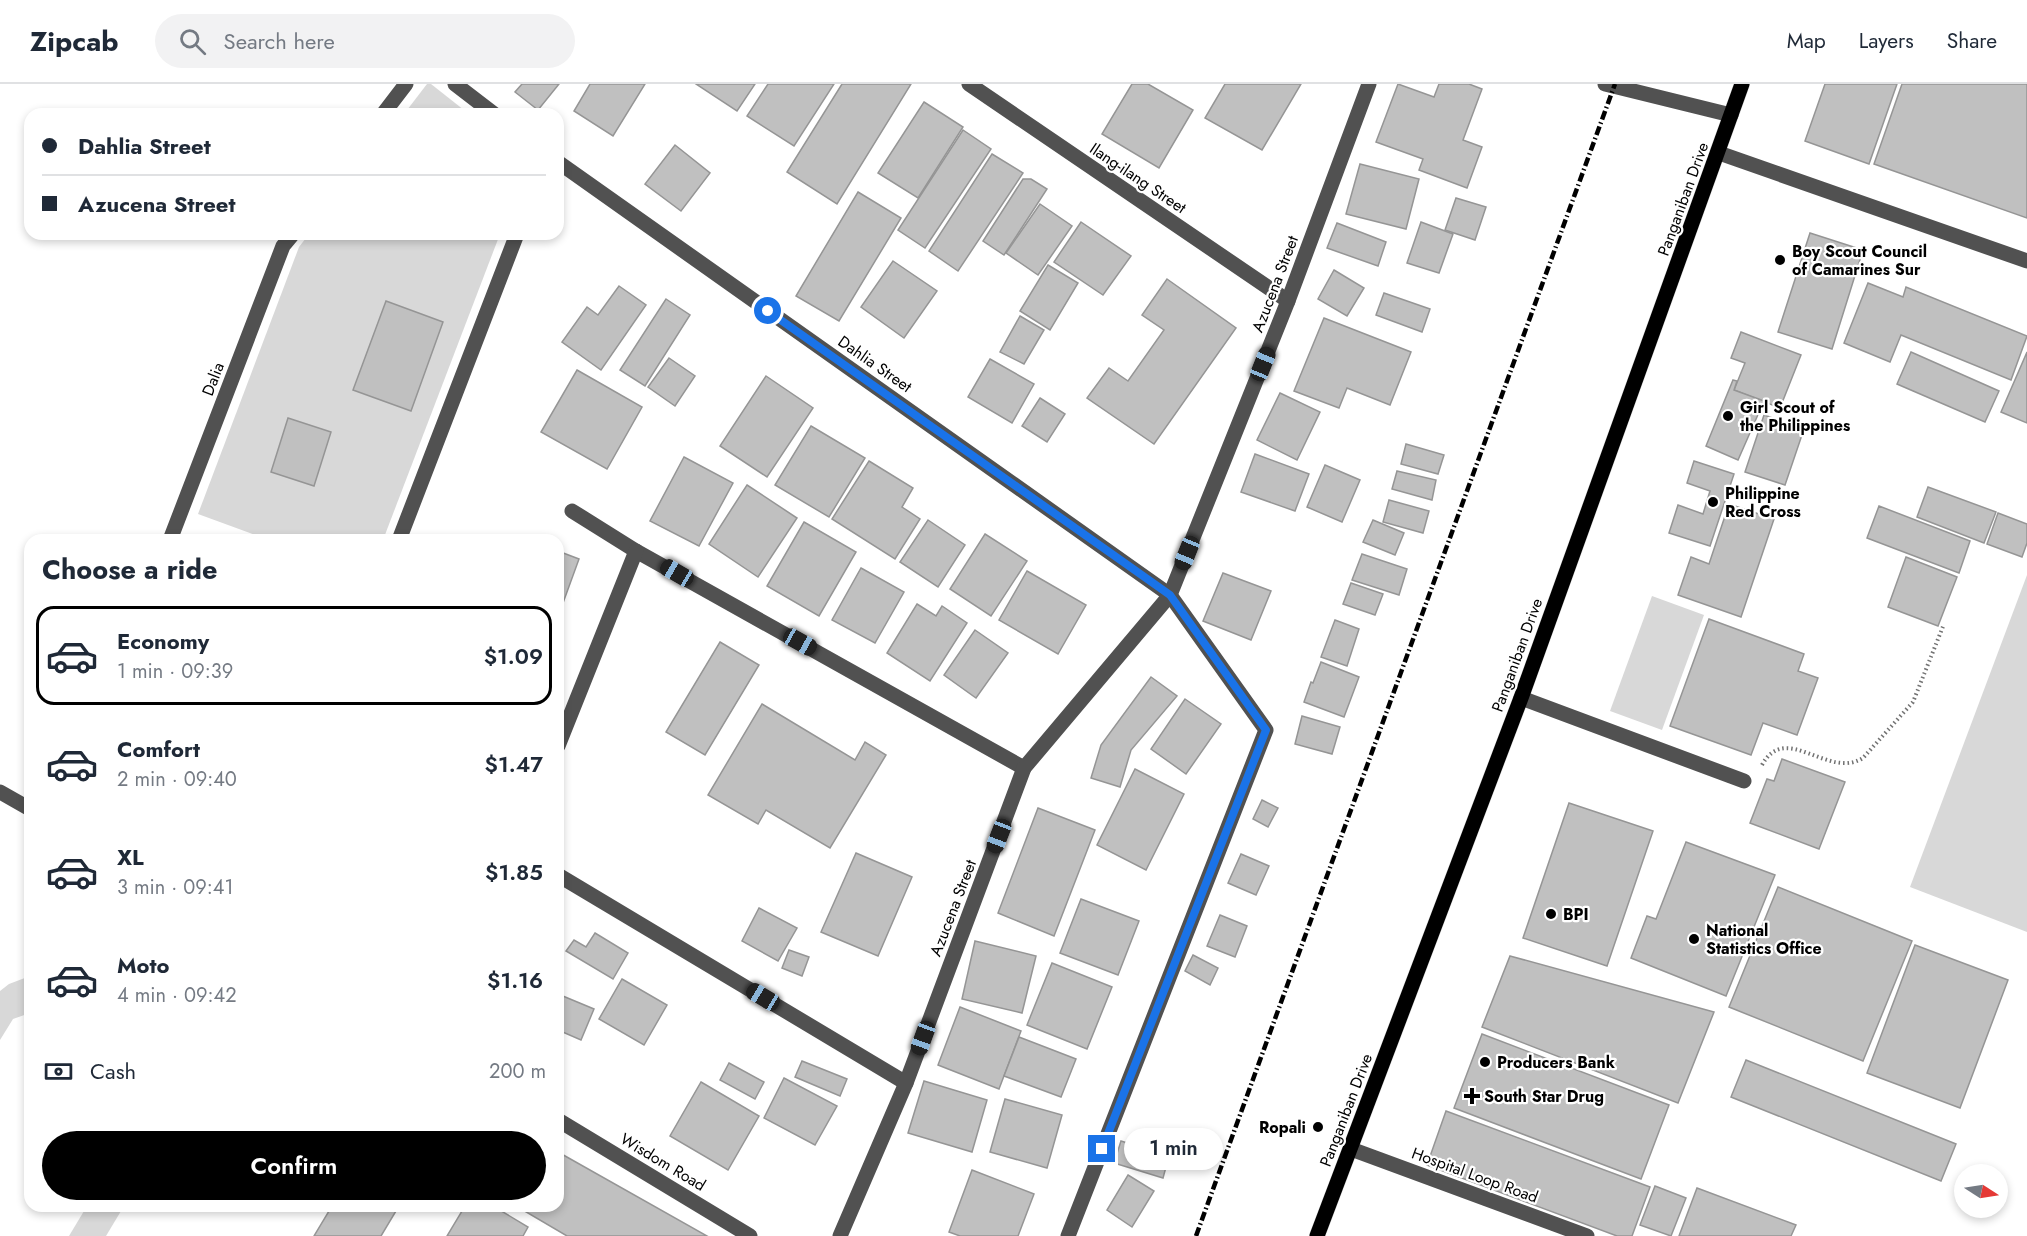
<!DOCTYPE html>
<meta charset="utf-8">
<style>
:root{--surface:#fff;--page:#f2f2f3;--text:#1f2937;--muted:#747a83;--line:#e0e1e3;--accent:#000}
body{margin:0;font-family:Jost,sans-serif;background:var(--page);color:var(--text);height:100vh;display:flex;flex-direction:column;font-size:22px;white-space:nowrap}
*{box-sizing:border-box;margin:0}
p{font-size:20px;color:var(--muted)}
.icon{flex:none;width:33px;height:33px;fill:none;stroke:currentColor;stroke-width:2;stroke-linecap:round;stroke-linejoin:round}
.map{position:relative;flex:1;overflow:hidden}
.sheet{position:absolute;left:24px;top:450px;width:540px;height:678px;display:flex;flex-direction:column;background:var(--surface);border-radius:18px;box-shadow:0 3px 9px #0003}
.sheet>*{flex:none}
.top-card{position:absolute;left:24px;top:24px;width:540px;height:132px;border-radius:18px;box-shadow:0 3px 9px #0003;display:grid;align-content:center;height:132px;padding:0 18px;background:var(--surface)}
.needle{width:39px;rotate:102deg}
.controls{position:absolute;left:1954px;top:1080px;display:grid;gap:12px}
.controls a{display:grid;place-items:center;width:54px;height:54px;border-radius:50%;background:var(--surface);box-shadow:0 3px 9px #0003;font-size:30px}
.end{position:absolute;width:27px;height:27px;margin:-14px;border:8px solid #1a73e8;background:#fff;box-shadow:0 0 0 3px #fff}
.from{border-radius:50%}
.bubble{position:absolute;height:42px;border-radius:21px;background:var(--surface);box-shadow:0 3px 9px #0003;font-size:20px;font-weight:600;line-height:42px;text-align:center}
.car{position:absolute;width:18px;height:36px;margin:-18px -9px;border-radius:8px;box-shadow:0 0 4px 2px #0007;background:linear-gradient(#222 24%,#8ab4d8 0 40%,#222 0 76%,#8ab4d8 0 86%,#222 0)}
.top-card b{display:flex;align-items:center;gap:21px;height:57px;font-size:22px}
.top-card b+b{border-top:2px solid var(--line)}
.top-card i{width:15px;height:15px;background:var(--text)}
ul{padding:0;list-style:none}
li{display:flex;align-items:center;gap:18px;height:99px;margin:0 12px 9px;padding:0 6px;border:3px solid transparent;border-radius:18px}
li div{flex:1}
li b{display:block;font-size:22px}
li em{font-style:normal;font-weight:600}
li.current{border-color:var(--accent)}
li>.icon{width:54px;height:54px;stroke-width:1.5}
h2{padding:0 18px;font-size:27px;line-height:72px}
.pay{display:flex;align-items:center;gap:15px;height:66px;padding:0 18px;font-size:22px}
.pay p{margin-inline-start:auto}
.primary-button{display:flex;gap:12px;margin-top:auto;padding:12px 18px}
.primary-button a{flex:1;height:69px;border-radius:36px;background:var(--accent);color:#fff;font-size:24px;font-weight:600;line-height:69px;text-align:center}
header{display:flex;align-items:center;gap:36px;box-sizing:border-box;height:84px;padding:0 30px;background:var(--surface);border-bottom:2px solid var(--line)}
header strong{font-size:28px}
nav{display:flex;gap:33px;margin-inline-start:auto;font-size:21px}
.search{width:420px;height:54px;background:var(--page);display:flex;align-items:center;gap:15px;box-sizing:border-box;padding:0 21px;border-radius:33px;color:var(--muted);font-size:22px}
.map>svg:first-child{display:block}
.green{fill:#d8d8d8}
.building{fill:#c0c0c0;stroke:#959595;stroke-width:1.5}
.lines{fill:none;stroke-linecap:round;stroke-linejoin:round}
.major-casing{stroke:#dbdbdb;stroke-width:16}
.path{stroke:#737373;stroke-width:4;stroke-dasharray:1.5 3;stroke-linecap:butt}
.minor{stroke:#515151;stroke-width:15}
.major{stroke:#000;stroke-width:15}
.rail{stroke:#000;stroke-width:4.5;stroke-dasharray:9 3 1.5 3;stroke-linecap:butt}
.route{stroke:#1a73e8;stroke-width:8}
.poi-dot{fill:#000;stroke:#fff;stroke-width:2}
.labels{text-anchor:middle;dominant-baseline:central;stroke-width:4.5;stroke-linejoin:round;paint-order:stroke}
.street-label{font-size:16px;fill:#000;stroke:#fff}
.poi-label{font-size:16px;font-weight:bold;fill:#000;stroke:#fff;text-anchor:start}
</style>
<header>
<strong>Zipcab</strong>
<div class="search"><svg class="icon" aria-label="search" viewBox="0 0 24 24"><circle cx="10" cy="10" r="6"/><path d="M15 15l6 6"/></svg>Search here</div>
<nav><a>Map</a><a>Layers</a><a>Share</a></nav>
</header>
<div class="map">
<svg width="2027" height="1152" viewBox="0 0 2027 1152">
<rect width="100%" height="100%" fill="#fff"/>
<g class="green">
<polygon points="427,0 431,0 469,30 404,30"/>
<polygon points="309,150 500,150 383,456 269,456 198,430 299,163"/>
<polygon points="2027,491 2027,848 1910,803"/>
<polygon points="1652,512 1704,531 1662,646 1610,627"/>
<polygon points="30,892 30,929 13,935 0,956 0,907 9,900"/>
<polygon points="87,1122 124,1122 106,1152 69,1152"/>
</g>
<g class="building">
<polygon points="522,0 559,0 538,26 515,8"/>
<polygon points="590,0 645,0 613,52 574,27"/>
<polygon points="696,0 755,0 737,27"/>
<polygon points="768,0 834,0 794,62 747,32"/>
<polygon points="842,0 911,0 837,120 787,88"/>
<polygon points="1132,0 1148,0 1193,26 1159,84 1102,50"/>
<polygon points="1225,0 1301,0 1262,66 1205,34"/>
<polygon points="1398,0 1434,13 1439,0 1469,0 1482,5 1463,56 1482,63 1467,104 1419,86 1423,75 1376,58"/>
<polygon points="1825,0 1897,0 1869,80 1805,57"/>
<polygon points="1902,0 2027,0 2027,134 1874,80"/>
<polygon points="924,18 963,43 918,114 878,89"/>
<polygon points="963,46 991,65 925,164 898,146"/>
<polygon points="675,61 710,89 681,127 645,100"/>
<polygon points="992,70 1023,89 958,187 929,167"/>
<polygon points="1360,80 1419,95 1406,145 1346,130"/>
<polygon points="1023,95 1031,95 1047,105 1004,171 983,157"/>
<polygon points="858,108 901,134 839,237 796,212"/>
<polygon points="1456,114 1486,123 1475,156 1445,146"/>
<polygon points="1040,120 1072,142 1038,191 1006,169"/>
<polygon points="1081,138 1131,172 1103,211 1054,178"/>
<polygon points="1421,138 1453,150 1439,189 1407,179"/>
<polygon points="1337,139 1386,158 1378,182 1327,164"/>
<polygon points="1810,149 1863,166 1832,265 1778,248"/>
<polygon points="893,177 937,207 904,254 861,223"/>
<polygon points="1048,181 1078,199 1050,246 1020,227"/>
<polygon points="1334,186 1364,204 1347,232 1318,215"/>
<polygon points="1167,195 1236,244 1154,360 1087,314 1109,284 1128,297 1164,246 1142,231"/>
<polygon points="1868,199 1903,213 1906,203 2027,252 2011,296 1901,251 1890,278 1844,259"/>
<polygon points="619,202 646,221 601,286 562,258 587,223 598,231"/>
<polygon points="1384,209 1430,225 1422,248 1376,231"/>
<polygon points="666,215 690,231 645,302 620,286"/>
<polygon points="386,217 443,238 411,327 353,306"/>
<polygon points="1020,232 1044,246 1024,280 1000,268"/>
<polygon points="1324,234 1411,268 1390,321 1347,304 1339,324 1294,307"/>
<polygon points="1741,248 1801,271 1780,324 1734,306 1745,279 1731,274"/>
<polygon points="1911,268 1999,307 1985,338 1897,300"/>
<polygon points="2027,268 2027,339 2001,328"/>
<polygon points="669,274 695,292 675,322 648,303"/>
<polygon points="990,275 1034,300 1012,339 968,313"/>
<polygon points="577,286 642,323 607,385 541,348"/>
<polygon points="766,292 813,324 767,393 720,362"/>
<polygon points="1733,296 1737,297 1734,306 1764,317 1738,376 1706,362"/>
<polygon points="1280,309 1320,328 1297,376 1257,356"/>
<polygon points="1040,314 1065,330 1047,358 1022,342"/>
<polygon points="1764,331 1804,345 1785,401 1745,388"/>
<polygon points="288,334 331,348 314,402 271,388"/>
<polygon points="811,342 865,374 829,433 775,401"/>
<polygon points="1406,360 1444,371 1438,390 1401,380"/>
<polygon points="1255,370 1309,390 1295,427 1241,408"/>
<polygon points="684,373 733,399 699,462 650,437"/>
<polygon points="869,377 913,404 902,423 920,435 895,475 832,435"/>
<polygon points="1694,377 1734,390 1710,462 1669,449 1678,421 1703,430 1710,407 1687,399"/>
<polygon points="1325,381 1360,396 1342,438 1307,423"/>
<polygon points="1397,387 1436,396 1432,416 1392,405"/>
<polygon points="747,401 797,434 758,493 709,460"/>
<polygon points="1928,403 1996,428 1984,459 1917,433"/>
<polygon points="1389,416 1429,427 1423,449 1383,438"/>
<polygon points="1729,420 1774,435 1741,533 1678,511 1691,473 1709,480"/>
<polygon points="1879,422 1970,457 1959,489 1867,454"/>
<polygon points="1998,429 2027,440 2027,459 2022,473 1987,460"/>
<polygon points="928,436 965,461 938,503 900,478"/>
<polygon points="1373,436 1404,449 1395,471 1363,458"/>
<polygon points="804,438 856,468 819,532 767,502"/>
<polygon points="985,450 1027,477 991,532 950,505"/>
<polygon points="558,467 579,475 559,530 558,529"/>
<polygon points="1362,470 1407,485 1399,511 1352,496"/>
<polygon points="1906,473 1957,493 1938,542 1888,523"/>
<polygon points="861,484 904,508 875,559 832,536"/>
<polygon points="1027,487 1086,521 1058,570 999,536"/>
<polygon points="1223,489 1271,507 1251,556 1203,537"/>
<polygon points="1351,499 1383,510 1375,531 1343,520"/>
<polygon points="917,520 936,532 942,522 967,539 930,597 887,569"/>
<polygon points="1709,535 1804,570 1798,587 1818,594 1797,651 1763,639 1751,671 1670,642"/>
<polygon points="1335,536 1359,545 1347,582 1321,573"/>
<polygon points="975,546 1008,569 976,614 944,591"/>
<polygon points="720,558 759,581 705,671 666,648"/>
<polygon points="1321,578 1359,593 1344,633 1304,618 1311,598 1313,599"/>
<polygon points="1151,593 1177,612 1131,666 1120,703 1091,694 1101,661"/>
<polygon points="1185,615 1221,640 1186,690 1151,665"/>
<polygon points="762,620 855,676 865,658 886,671 830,764 766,726 758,740 708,711"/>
<polygon points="1302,632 1340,643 1332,670 1295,660"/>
<polygon points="1782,675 1845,698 1819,765 1750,739 1767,695 1774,697"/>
<polygon points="1135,685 1184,710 1146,786 1097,761"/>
<polygon points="1262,716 1278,724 1268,743 1253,735"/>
<polygon points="1569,719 1653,747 1607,882 1523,854"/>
<polygon points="1038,724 1095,746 1054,852 998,829"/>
<polygon points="1686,758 1775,791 1726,912 1631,874 1647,832 1656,835"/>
<polygon points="856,769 912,793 878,872 821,848"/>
<polygon points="1241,770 1269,782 1256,811 1228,799"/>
<polygon points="1778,803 1912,857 1863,977 1729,923"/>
<polygon points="1081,815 1139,837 1118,891 1060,869"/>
<polygon points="759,824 797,844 778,877 742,857"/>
<polygon points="1220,831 1247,842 1235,873 1207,862"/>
<polygon points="595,849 628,869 613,895 566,867 574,856 586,863"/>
<polygon points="975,857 1036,872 1022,929 962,915"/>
<polygon points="1915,861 2008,896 1960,1024 1867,989"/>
<polygon points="789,866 809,873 802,892 782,884"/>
<polygon points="1193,871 1218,884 1210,901 1185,887"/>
<polygon points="1510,872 1714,928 1678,1019 1482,943"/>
<polygon points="1052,879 1112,903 1087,965 1027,941"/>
<polygon points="622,895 667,921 644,961 599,935"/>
<polygon points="558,910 594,925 581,956 558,946"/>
<polygon points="960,923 1021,947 999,1005 938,981"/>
<polygon points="1482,950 1669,1021 1641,1095 1454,1024"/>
<polygon points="1019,953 1076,975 1061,1013 1004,992"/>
<polygon points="1746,976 1956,1060 1941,1097 1731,1013"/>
<polygon points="802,977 847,995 840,1012 795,993"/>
<polygon points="729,979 764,998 755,1015 720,996"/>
<polygon points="784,994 837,1022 815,1061 764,1034"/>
<polygon points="924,997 987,1016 972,1068 908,1049"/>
<polygon points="701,998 759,1032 728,1086 670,1052"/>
<polygon points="1005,1015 1062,1031 1047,1084 990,1068"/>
<polygon points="1446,1027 1650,1103 1632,1152 1617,1152 1427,1081"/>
<polygon points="1121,1057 1169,1072 1163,1094 1114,1079"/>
<polygon points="558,1068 707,1152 567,1152 516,1122 558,1122"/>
<polygon points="972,1086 1034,1110 1018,1152 960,1152 949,1148"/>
<polygon points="1128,1091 1154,1107 1132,1143 1107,1126"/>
<polygon points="1655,1102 1686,1114 1671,1152 1640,1141"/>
<polygon points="1697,1104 1796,1141 1791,1152 1679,1152"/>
<polygon points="332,1122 399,1122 381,1152 314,1152"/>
<polygon points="465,1122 493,1122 528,1143 523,1152 447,1152"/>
</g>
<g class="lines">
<defs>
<polyline id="major" points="1317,1152 1521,614 1742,0"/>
</defs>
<use href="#major" class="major-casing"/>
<path class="path" d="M1762,681C1786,637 1828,696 1863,674L1913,618L1944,540"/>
<g class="minor">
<polyline points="455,0 494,30"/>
<polyline points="969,0 1288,217"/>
<polyline points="1605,0 1731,31"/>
<polyline points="383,30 406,0"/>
<polyline points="1719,69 2027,177"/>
<polyline points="558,78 1170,511 1266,646 1068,1152"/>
<polyline points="572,427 636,467 1024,684"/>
<polyline points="170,456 283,162 293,150"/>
<polyline points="399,456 517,150"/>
<polyline points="1521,614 1744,697"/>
<polyline points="558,662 636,467"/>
<polyline points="0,708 30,725"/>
<polyline points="558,791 906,999"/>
<polyline points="558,1036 750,1152"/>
<polyline points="1351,1065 1587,1152"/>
<polyline points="840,1152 906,999 1024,684 1170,511 1288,217 1369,0"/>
</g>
<use href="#major" class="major"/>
<polyline class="rail" points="1196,1152 1615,0"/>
</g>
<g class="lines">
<polyline class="route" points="768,227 1170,511 1266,646 1102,1065"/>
</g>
<g class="poi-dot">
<circle cx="1780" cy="176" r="6"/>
<circle cx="1728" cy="332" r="6"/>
<circle cx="1713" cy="418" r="6"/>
<circle cx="1551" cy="830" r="6"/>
<circle cx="1694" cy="855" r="6"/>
<circle cx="1485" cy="978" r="6"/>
<path d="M1469 1003h6v6h6v6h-6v6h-6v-6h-6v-6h6z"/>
<circle cx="1318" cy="1043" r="6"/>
</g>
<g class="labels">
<g class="street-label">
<text transform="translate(1138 94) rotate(34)">Ilang-ilang Street</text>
<text transform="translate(1683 115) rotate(-70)">Panganiban Drive</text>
<text transform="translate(1275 200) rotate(-69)">Azucena Street</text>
<text transform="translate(875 280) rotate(35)">Dahlia Street</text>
<text transform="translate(213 295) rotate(-69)">Dalia</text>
<text transform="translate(1517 571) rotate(-70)">Panganiban Drive</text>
<text transform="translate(953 824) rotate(-69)">Azucena Street</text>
<text transform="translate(1346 1026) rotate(-69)">Panganiban Drive</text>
<text transform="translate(663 1078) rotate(31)">Wisdom Road</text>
<text transform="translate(1475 1091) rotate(20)">Hospital Loop Road</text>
</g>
<g class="poi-label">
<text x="1792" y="167">Boy Scout Council<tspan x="1792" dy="18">of Camarines Sur</tspan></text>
<text x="1740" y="323">Girl Scout of<tspan x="1740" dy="18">the Philippines</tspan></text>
<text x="1725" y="409">Philippine<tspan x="1725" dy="18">Red Cross</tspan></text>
<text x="1563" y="830">BPI</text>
<text x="1706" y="846">National<tspan x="1706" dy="18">Statistics Office</tspan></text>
<text x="1497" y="978">Producers Bank</text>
<text x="1484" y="1012">South Star Drug</text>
<text x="1306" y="1043" text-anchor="end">Ropali</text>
</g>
</g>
</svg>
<div class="controls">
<a><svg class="needle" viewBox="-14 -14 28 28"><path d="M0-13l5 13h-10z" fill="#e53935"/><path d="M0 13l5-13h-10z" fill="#747a83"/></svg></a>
</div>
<i class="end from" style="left:768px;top:227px"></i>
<i class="end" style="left:1102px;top:1065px"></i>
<div class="bubble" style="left:1124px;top:1044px;width:99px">1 min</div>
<i class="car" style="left:1263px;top:280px;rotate:22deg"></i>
<i class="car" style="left:1187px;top:469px;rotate:202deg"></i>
<i class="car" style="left:677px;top:489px;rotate:300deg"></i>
<i class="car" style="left:800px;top:558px;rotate:119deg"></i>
<i class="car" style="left:999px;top:752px;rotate:201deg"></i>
<i class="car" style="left:763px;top:913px;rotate:301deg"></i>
<i class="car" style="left:923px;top:954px;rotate:200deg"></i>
<div class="top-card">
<b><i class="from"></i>Dahlia Street</b>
<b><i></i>Azucena Street</b>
</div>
<section class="sheet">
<h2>Choose a ride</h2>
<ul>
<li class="current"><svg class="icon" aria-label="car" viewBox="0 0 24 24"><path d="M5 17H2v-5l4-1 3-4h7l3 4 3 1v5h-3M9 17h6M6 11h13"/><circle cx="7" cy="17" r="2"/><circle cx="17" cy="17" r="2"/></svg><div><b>Economy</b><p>1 min · 09:39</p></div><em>$1.09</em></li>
<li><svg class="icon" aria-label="car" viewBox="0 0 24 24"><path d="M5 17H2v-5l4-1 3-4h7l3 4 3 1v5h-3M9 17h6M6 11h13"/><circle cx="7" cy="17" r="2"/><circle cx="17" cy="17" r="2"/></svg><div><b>Comfort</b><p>2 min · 09:40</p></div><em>$1.47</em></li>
<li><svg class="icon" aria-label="car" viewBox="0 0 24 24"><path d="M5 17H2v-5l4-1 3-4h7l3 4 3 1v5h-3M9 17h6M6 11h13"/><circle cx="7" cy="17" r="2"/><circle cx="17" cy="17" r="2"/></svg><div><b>XL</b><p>3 min · 09:41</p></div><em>$1.85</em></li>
<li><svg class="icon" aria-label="car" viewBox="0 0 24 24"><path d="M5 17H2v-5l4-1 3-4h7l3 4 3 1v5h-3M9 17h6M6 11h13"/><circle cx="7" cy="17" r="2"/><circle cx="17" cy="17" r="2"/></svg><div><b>Moto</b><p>4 min · 09:42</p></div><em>$1.16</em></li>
</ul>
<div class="pay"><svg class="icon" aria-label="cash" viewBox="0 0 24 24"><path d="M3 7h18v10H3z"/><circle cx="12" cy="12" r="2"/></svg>Cash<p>200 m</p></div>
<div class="primary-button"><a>Confirm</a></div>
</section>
</div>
